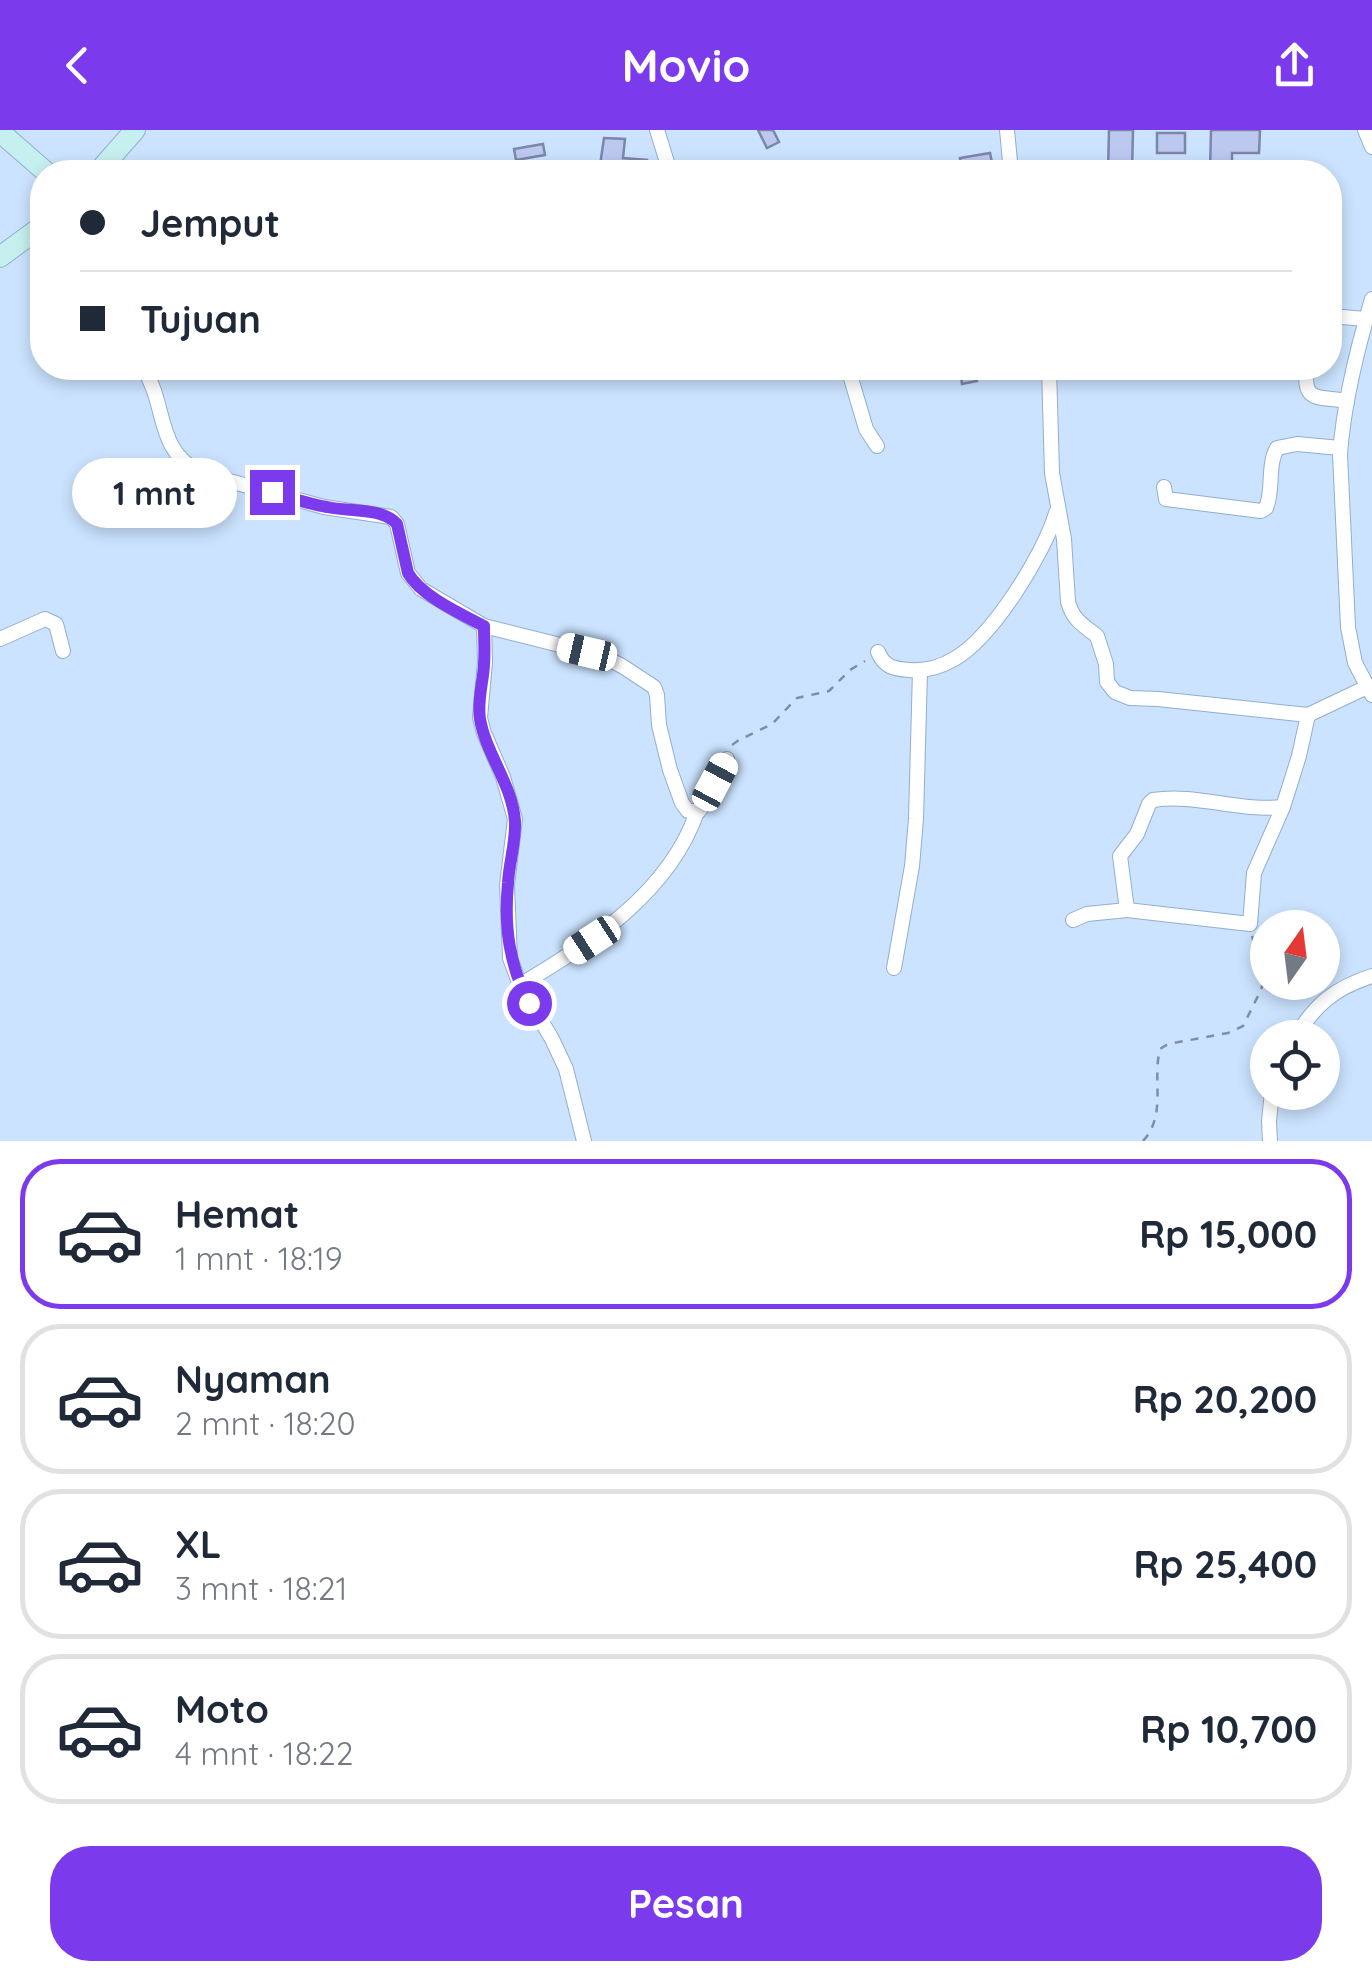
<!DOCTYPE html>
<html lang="id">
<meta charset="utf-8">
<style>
:root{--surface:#fff;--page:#f6f6f7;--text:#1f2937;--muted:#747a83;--line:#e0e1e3;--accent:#7c3aed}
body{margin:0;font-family:Quicksand,sans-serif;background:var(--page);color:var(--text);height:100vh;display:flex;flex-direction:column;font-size:38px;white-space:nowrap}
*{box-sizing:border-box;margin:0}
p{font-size:32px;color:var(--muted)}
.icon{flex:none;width:55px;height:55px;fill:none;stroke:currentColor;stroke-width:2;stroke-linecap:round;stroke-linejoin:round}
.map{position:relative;height:1011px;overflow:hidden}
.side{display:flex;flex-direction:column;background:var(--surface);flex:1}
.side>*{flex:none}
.top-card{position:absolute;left:30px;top:30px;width:1312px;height:220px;border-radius:40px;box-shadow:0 5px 15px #0003;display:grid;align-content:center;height:220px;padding:0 50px;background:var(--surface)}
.needle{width:65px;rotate:14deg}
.controls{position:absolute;left:1250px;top:780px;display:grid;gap:20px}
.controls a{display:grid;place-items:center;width:90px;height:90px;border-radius:50%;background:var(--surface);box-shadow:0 5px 15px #0003;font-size:50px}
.end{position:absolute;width:45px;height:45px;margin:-22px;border:12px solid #7c3aed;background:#fff;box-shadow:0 0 0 5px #fff}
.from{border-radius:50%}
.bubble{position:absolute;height:70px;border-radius:35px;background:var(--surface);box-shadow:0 5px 15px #0003;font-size:32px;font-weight:700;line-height:70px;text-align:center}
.car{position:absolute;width:30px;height:60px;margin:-30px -15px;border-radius:12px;box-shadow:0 0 8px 2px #0007;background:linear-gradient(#fff 24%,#345 0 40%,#fff 0 76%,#345 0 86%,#fff 0)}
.top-card b{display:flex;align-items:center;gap:35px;height:95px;font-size:38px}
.top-card b+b{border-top:2px solid var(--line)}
.top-card i{width:25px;height:25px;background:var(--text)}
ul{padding:18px 0 0;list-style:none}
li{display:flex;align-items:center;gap:30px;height:150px;margin:0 20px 15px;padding:0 30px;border:5px solid var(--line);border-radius:40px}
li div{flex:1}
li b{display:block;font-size:38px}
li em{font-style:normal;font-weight:700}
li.active{border-color:var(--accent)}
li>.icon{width:90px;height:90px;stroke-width:1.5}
.action{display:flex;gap:20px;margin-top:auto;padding:20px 50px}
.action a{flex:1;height:115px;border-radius:40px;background:var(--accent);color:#fff;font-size:40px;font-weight:700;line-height:115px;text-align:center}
header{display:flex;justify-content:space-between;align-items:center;height:130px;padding:0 50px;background:var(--accent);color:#fff;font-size:45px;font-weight:700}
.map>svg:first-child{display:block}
.building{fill:#bcc8ef;stroke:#7b86ab;stroke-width:2.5}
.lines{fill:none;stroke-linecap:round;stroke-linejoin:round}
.street-casing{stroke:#92aecf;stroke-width:16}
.secondary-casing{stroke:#92aecf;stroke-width:22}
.path{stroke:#7e8fa4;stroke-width:2.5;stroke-dasharray:8 8;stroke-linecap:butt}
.street{stroke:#fff;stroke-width:14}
.secondary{stroke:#c6f0ef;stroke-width:20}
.route{stroke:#7c3aed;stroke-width:12}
</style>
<header><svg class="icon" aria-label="back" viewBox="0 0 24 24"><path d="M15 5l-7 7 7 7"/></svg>Movio<svg class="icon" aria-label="share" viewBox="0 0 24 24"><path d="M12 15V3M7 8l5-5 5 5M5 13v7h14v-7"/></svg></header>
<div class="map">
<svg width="1372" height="1011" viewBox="0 0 1372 1011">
<rect width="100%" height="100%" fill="#cbe3fe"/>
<g class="building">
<polygon points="758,0 773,0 779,12 767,18"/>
<polygon points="1109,0 1133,0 1132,42 1108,42"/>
<polygon points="1211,0 1260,0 1259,23 1232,23 1232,42 1210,42"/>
<rect x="1157" y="3" width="28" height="20"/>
<polygon points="604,8 625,9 623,28 647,30 646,42 599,42"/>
<polygon points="543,14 545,25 516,30 514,19"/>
<polygon points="990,23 994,42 962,42 960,28"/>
<polygon points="960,238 998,238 999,243 977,247 977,251 962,254"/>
</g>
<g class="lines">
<defs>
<g id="street">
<polyline points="657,0 670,42"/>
<polyline points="1007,0 1011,42"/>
<polyline points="1365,0 1372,17"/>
<polyline points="1330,186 1366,189"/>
<path d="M143,238C168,276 154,318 200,343L324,377L391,387L397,394L408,443L421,459L484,496L600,525L622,536L654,557L657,565L659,595L670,640L682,673L688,681H699L708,669L727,629"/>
<polyline points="706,238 706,239"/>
<polyline points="848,238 866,299 877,316"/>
<path d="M1049,238L1052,343L1064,409L1068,472C1073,490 1083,495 1097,506L1106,534L1107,552L1115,562L1130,568L1158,569L1308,585L1367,557"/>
<path d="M1307,238C1302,273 1318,266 1347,271"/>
<path d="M1164,357L1166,369L1261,381L1266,378C1274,359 1267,336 1277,318L1297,314L1340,318"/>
<polyline points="484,496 485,532 480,588 484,603 503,647 515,689 507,755 510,828 520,855 552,909 566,939 584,1011"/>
<polyline points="0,509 45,489 56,494 63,521"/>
<path d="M878,522C884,537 894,539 909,540C925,541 941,537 954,529C992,508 1044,424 1056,383"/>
<path d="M1372,565L1355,533L1348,497L1340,324C1344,271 1357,219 1372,169"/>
<polyline points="1127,780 1250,794 1254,743 1283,677 1299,626 1308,585"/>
<path d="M1073,790L1087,784L1127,780L1120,726L1137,704L1149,674L1153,670C1195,663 1240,682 1283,677"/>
<polyline points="894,838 912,736 916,689 920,541"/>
<path d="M520,855C591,813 669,763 697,682"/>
<path d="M1295,908C1315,874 1335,858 1372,846"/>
<polyline points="1270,1011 1269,991 1272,962"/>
</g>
<g id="secondary">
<polyline points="0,2 46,42"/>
<polyline points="98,42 135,0"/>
<polyline points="0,127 42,96"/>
</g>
</defs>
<use href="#street" class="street-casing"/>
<use href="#secondary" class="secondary-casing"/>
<g class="path">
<polyline points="732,615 739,610 772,594 797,568 829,561 850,540 865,531"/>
<path d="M1143,1011C1167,985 1152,950 1160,919L1168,914L1228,903L1243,896L1261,860L1265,846L1252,806"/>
</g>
<use href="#street" class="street"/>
<use href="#secondary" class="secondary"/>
</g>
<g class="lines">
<path class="route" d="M272,362C290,368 308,374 327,377C348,382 382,377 397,394L408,443C421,466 461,484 484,496C484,509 485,522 484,535C483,553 477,571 480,589C486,624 512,654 515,691C516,712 509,733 508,753C504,797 509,834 529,873"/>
</g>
</svg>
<div class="controls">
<a><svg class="needle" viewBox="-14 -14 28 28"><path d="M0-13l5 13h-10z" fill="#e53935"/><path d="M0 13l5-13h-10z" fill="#747a83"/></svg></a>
<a><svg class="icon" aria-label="locate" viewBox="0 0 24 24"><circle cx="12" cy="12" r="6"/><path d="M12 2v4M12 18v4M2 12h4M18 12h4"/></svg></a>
</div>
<i class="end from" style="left:529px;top:873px"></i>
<i class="end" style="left:272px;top:362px"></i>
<div class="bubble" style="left:72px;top:328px;width:165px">1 mnt</div>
<i class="car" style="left:587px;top:522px;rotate:283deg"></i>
<i class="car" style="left:715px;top:652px;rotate:28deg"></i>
<i class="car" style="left:592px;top:810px;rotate:237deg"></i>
<div class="top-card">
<b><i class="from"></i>Jemput</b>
<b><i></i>Tujuan</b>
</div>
</div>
<section class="side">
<ul>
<li class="active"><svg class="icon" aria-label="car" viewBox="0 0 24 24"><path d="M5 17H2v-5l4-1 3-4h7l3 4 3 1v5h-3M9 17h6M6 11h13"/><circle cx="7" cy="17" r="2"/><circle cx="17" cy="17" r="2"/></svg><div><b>Hemat</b><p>1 mnt · 18:19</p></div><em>Rp 15,000</em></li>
<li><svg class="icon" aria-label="car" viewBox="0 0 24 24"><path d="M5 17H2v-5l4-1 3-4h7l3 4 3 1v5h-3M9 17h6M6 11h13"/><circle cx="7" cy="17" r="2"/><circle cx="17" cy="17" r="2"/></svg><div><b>Nyaman</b><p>2 mnt · 18:20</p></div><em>Rp 20,200</em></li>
<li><svg class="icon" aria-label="car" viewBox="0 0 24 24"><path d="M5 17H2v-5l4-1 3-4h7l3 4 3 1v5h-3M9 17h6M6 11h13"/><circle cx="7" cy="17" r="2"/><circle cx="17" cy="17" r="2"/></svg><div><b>XL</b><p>3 mnt · 18:21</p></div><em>Rp 25,400</em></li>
<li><svg class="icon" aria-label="car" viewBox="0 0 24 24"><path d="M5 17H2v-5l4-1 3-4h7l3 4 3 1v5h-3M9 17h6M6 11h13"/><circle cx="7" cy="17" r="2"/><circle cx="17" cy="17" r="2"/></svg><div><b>Moto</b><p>4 mnt · 18:22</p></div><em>Rp 10,700</em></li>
</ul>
<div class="action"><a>Pesan</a></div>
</section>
